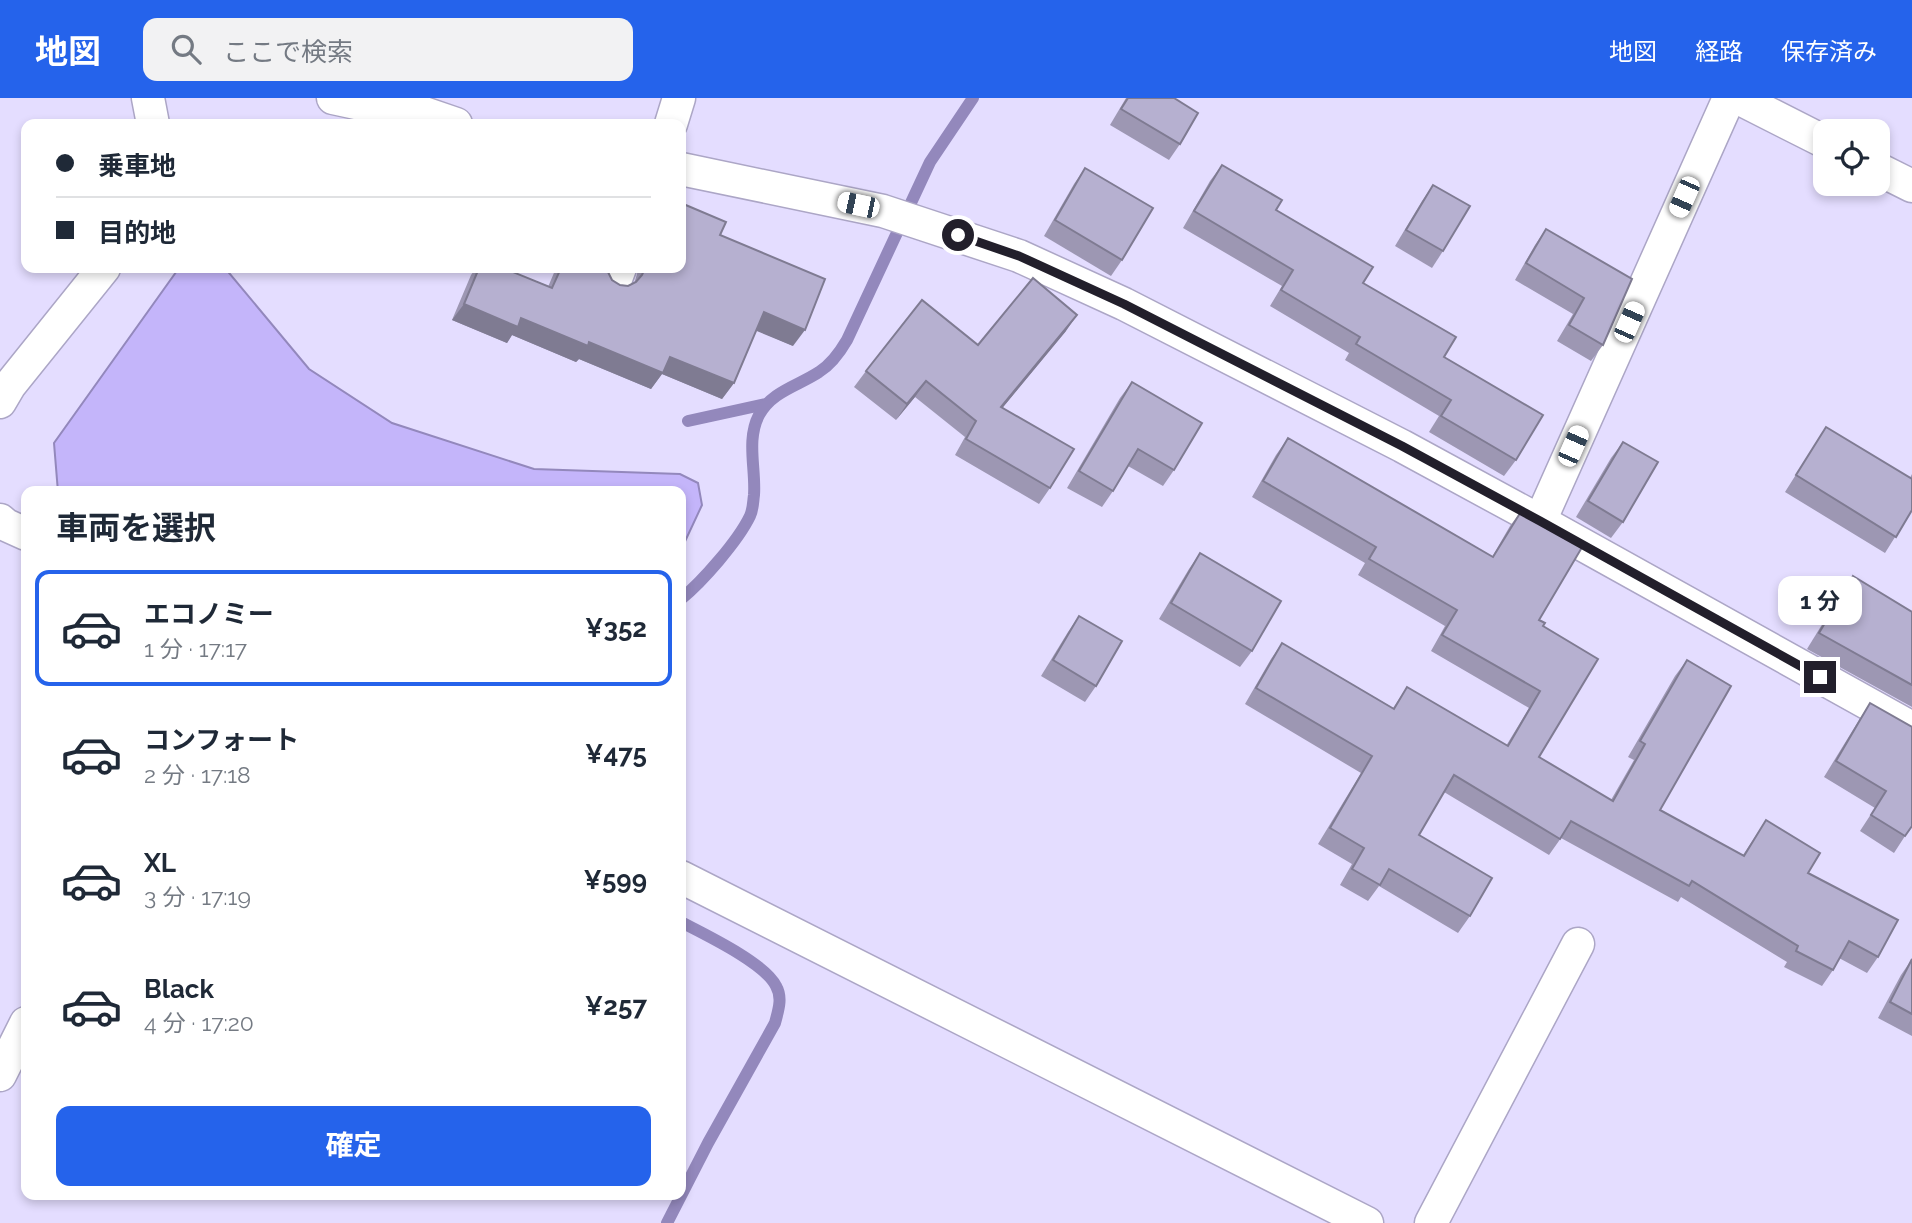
<!DOCTYPE html>
<html lang="ja">
<meta charset="utf-8">
<style>
:root{--surface:#fff;--page:#f2f2f3;--text:#1f2937;--muted:#747a83;--line:#e0e1e3;--accent:#2563eb}
body{margin:0;font-family:Raleway,"Noto Sans JP",sans-serif;background:var(--page);color:var(--text);height:100vh;display:flex;flex-direction:column;font-size:26px;white-space:nowrap}
*{box-sizing:border-box;margin:0}
p{font-size:23px;color:var(--muted)}
.icon{flex:none;width:38px;height:38px;fill:none;stroke:currentColor;stroke-width:2;stroke-linecap:round;stroke-linejoin:round}
.map{position:relative;flex:1;overflow:hidden}
.details{position:absolute;left:21px;top:388px;width:665px;height:714px;display:flex;flex-direction:column;background:var(--surface);border-radius:14px;box-shadow:0 4px 10px #0003}
.details>*{flex:none}
.hud{position:absolute;left:21px;top:21px;width:665px;height:154px;border-radius:14px;box-shadow:0 4px 10px #0003;display:grid;align-content:center;height:154px;padding:0 35px;background:var(--surface)}
.tools{position:absolute;left:1813px;top:21px;display:grid;gap:14px}
.tools a{display:grid;place-items:center;width:77px;height:77px;border-radius:14px;background:var(--surface);box-shadow:0 4px 10px #0003;font-size:35px}
.end{position:absolute;width:32px;height:32px;margin:-16px;border:9px solid #221f2b;background:#fff;box-shadow:0 0 0 4px #fff}
.from{border-radius:50%}
.bubble{position:absolute;height:49px;border-radius:14px;background:var(--surface);box-shadow:0 4px 10px #0003;font-size:23px;font-weight:700;line-height:49px;text-align:center}
.car{position:absolute;width:21px;height:42px;margin:-21px -10px;border-radius:9px;box-shadow:0 0 5px 2px #0007;background:linear-gradient(#fff 24%,#345 0 40%,#fff 0 76%,#345 0 86%,#fff 0)}
.hud b{display:flex;align-items:center;gap:24px;height:66px;font-size:26px}
.hud b+b{border-top:2px solid var(--line)}
.hud i{width:18px;height:18px;background:var(--text)}
ul{padding:0;list-style:none}
li{display:flex;align-items:center;gap:21px;height:116px;margin:0 14px 10px;padding:0 21px;border:4px solid transparent;border-radius:14px}
li div{flex:1}
li b{display:block;font-size:26px}
li em{font-style:normal;font-weight:700}
li.selected{border-color:var(--accent)}
li>.icon{width:63px;height:63px;stroke-width:1.5}
h2{padding:0 35px;font-size:32px;line-height:84px}
.cta{display:flex;gap:14px;margin-top:auto;padding:14px 35px}
.cta a{flex:1;height:80px;border-radius:14px;background:var(--accent);color:#fff;font-size:28px;font-weight:700;line-height:80px;text-align:center}
header{display:flex;align-items:center;gap:42px;box-sizing:border-box;height:98px;padding:0 35px;background:var(--accent);color:#fff}
header strong{font-size:33px}
nav{display:flex;gap:38px;margin-inline-start:auto;font-size:24px}
.search{width:490px;height:63px;background:var(--page);display:flex;align-items:center;gap:18px;box-sizing:border-box;padding:0 24px;border-radius:14px;color:var(--muted);font-size:26px}
.map>svg:first-child{display:block}
.water{fill:#c4b5fa;stroke:#9388bc;stroke-width:2}
.lines{fill:none;stroke-linecap:round;stroke-linejoin:round}
.stream{stroke:#9388bc;stroke-width:12}
.street-casing{stroke:#aca6c6;stroke-width:35}
.street{stroke:#fff;stroke-width:32}
.wall{fill:#9d97b3}
.shaded-wall{fill:#7f7b92}
.building{fill:#b6b0d0;stroke:#7f7b92;stroke-width:2}
.route{stroke:#221f2b;stroke-width:9}
</style>
<header>
<strong>地図</strong>
<div class="search"><svg class="icon" aria-label="search" viewBox="0 0 24 24"><circle cx="10" cy="10" r="6"/><path d="M15 15l6 6"/></svg>ここで検索</div>
<nav><a>地図</a><a>経路</a><a>保存済み</a></nav>
</header>
<div class="map">
<svg width="1912" height="1125" viewBox="0 0 1912 1125">
<rect width="100%" height="100%" fill="#e4ddff"/>
<polygon class="water" points="179,170 225,170 309,271 392,325 534,371 680,376 698,385 702,407 681,452 681,394 58,394 54,345"/>
<g class="lines">
<g class="stream">
<polyline points="688,323 766,306"/>
<path d="M681,501C702,484 738,443 750,418C753,412 753,404 754,397C756,371 746,342 759,317C772,293 798,288 819,274C832,266 840,254 847,242L930,64L973,0"/>
<path d="M667,1125L708,1045L775,925C778,913 783,900 776,888C765,865 704,836 681,824"/>
</g>
<defs>
<g id="street">
<polyline points="148,0 153,26"/>
<polyline points="333,0 393,13 424,15 456,26"/>
<polyline points="1738,0 1825,44"/>
<polyline points="671,26 679,0"/>
<polyline points="681,71 883,113 1019,158 1124,206 1402,348 1540,423 1912,630"/>
<polyline points="1878,71 1912,88"/>
<polyline points="614,186 620,170"/>
<polyline points="0,304 10,287 104,170"/>
<polyline points="0,422 6,427 26,436"/>
<polyline points="1540,423 1729,0"/>
<polyline points="681,779 1367,1125"/>
<polyline points="0,977 26,925"/>
<polyline points="1431,1125 1578,846"/>
</g>
</defs>
<use href="#street" class="street-casing"/>
<use href="#street" class="street"/>
</g>
<g class="wall">
<polygon points="1126,0 1174,0 1180,46 1169,62 1110,27"/>
<polygon points="1222,67 1363,185 1444,259 1516,362 1504,378 1429,334 1439,318 1345,262 1349,255 1270,208 1282,188 1183,130 1210,83"/>
<polygon points="1085,70 1122,162 1111,178 1044,138 1074,86"/>
<polygon points="1433,87 1443,153 1432,170 1395,148 1422,103"/>
<polygon points="1546,131 1632,181 1603,247 1591,263 1557,243 1573,216 1515,182 1535,147"/>
<polygon points="720,137 793,248 756,232 734,285 722,301 662,276 651,291 579,261 576,264 512,237 507,245 452,222 471,177 476,170 503,170 548,189 556,170 607,170 607,172 612,182 620,187 628,188 634,186 637,176 638,170 681,170"/>
<polygon points="1066,233 1003,309 1050,390 1039,406 955,357 965,339 915,299 896,322 854,289 866,273 978,247"/>
<polygon points="1132,284 1174,372 1163,388 1128,368 1113,393 1102,409 1067,390 1120,300"/>
<polygon points="1826,329 1910,380 1912,376 1912,412 1885,455 1785,394"/>
<polygon points="1288,340 1492,459 1510,428 1522,412 1539,522 1543,528 1539,659 1611,702 1634,662 1628,659 1675,578 1687,562 1660,712 1743,757 1766,722 1808,775 1878,859 1867,875 1839,860 1833,872 1822,888 1784,869 1787,864 1681,799 1678,804 1561,740 1549,757 1444,694 1419,737 1470,818 1458,835 1379,788 1368,803 1340,787 1352,766 1318,746 1361,675 1245,606 1271,561 1282,545 1393,610 1407,589 1506,648 1529,610 1431,553 1445,528 1358,477 1365,465 1252,399 1276,357"/>
<polygon points="1623,344 1623,424 1611,440 1576,419 1611,360"/>
<polygon points="1200,455 1252,553 1240,569 1159,521 1189,471"/>
<polygon points="1853,478 1912,514 1912,609 1807,551 1842,494"/>
<polygon points="1079,518 1096,588 1085,604 1041,578 1068,534"/>
<polygon points="1870,605 1905,738 1894,755 1860,733 1875,710 1824,679 1859,622"/>
<polygon points="1912,861 1912,938 1878,920 1901,877"/>
</g>
<g class="shaded-wall">
<polygon points="464,206 521,220 589,244 670,259 734,285 722,301 662,276 651,291 579,261 576,264 512,237 507,245 452,222"/>
<polygon points="764,214 805,232 793,248 752,231"/>
<polygon points="1077,217 1066,233 990,325 1001,309"/>
<polygon points="926,283 915,299 896,322 907,306"/>
</g>
<g class="building">
<polygon points="1128,0 1174,0 1198,15 1180,46 1121,11"/>
<polygon points="1222,67 1282,102 1276,112 1373,169 1363,185 1456,239 1444,259 1543,317 1516,362 1441,318 1451,302 1356,246 1360,239 1281,192 1293,172 1194,113"/>
<polygon points="1085,70 1153,110 1122,162 1055,122"/>
<polygon points="1433,87 1470,108 1443,153 1406,132"/>
<polygon points="681,105 726,124 720,137 825,181 805,232 764,214 734,285 670,259 663,275 589,244 588,248 521,220 518,229 464,206 479,170 503,170 552,190 561,170 607,170 607,172 612,182 620,187 628,188 636,184 642,177 645,170 681,170"/>
<polygon points="1546,131 1632,181 1603,247 1569,227 1584,200 1526,165"/>
<polygon points="1033,180 1077,217 1001,309 1074,351 1050,390 966,341 976,323 926,283 907,306 866,273 922,202 978,247"/>
<polygon points="1132,284 1202,325 1174,372 1138,351 1113,393 1079,373"/>
<polygon points="1826,329 1912,381 1912,412 1896,439 1796,377"/>
<polygon points="1288,340 1493,459 1522,412 1584,446 1539,522 1545,525 1543,528 1598,561 1539,659 1613,703 1645,646 1640,643 1687,562 1731,588 1660,712 1744,758 1766,722 1820,755 1808,775 1898,822 1878,859 1849,843 1833,872 1796,853 1798,848 1692,783 1689,788 1571,723 1560,741 1454,677 1419,737 1492,780 1470,818 1389,771 1380,787 1352,771 1364,750 1330,730 1372,658 1256,590 1282,545 1394,611 1407,589 1508,648 1540,593 1442,537 1457,512 1369,461 1376,449 1263,383"/>
<polygon points="1623,344 1658,364 1623,424 1588,403"/>
<polygon points="1200,455 1281,503 1252,553 1171,505"/>
<polygon points="1853,478 1912,514 1912,587 1819,535"/>
<polygon points="1079,518 1122,543 1096,588 1053,562"/>
<polygon points="1870,605 1912,629 1912,728 1905,738 1871,717 1886,693 1836,663"/>
<polygon points="1912,861 1912,916 1890,904"/>
</g>
<g class="lines">
<polyline class="route" points="958,137 1019,158 1124,206 1402,348 1540,423 1820,579"/>
</g>
</svg>
<div class="tools">
<a><svg class="icon" aria-label="locate" viewBox="0 0 24 24"><circle cx="12" cy="12" r="6"/><path d="M12 2v4M12 18v4M2 12h4M18 12h4"/></svg></a>
</div>
<i class="end from" style="left:958px;top:137px"></i>
<i class="end" style="left:1820px;top:579px"></i>
<div class="bubble" style="left:1778px;top:478px;width:84px">1 分</div>
<i class="car" style="left:1684px;top:99px;rotate:204deg"></i>
<i class="car" style="left:858px;top:107px;rotate:282deg"></i>
<i class="car" style="left:1629px;top:224px;rotate:24deg"></i>
<i class="car" style="left:1573px;top:348px;rotate:24deg"></i>
<div class="hud">
<b><i class="from"></i>乗車地</b>
<b><i></i>目的地</b>
</div>
<section class="details">
<h2>車両を選択</h2>
<ul>
<li class="selected"><svg class="icon" aria-label="car" viewBox="0 0 24 24"><path d="M5 17H2v-5l4-1 3-4h7l3 4 3 1v5h-3M9 17h6M6 11h13"/><circle cx="7" cy="17" r="2"/><circle cx="17" cy="17" r="2"/></svg><div><b>エコノミー</b><p>1 分 · 17:17</p></div><em>¥352</em></li>
<li><svg class="icon" aria-label="car" viewBox="0 0 24 24"><path d="M5 17H2v-5l4-1 3-4h7l3 4 3 1v5h-3M9 17h6M6 11h13"/><circle cx="7" cy="17" r="2"/><circle cx="17" cy="17" r="2"/></svg><div><b>コンフォート</b><p>2 分 · 17:18</p></div><em>¥475</em></li>
<li><svg class="icon" aria-label="car" viewBox="0 0 24 24"><path d="M5 17H2v-5l4-1 3-4h7l3 4 3 1v5h-3M9 17h6M6 11h13"/><circle cx="7" cy="17" r="2"/><circle cx="17" cy="17" r="2"/></svg><div><b>XL</b><p>3 分 · 17:19</p></div><em>¥599</em></li>
<li><svg class="icon" aria-label="car" viewBox="0 0 24 24"><path d="M5 17H2v-5l4-1 3-4h7l3 4 3 1v5h-3M9 17h6M6 11h13"/><circle cx="7" cy="17" r="2"/><circle cx="17" cy="17" r="2"/></svg><div><b>Black</b><p>4 分 · 17:20</p></div><em>¥257</em></li>
</ul>
<div class="cta"><a>確定</a></div>
</section>
</div>
